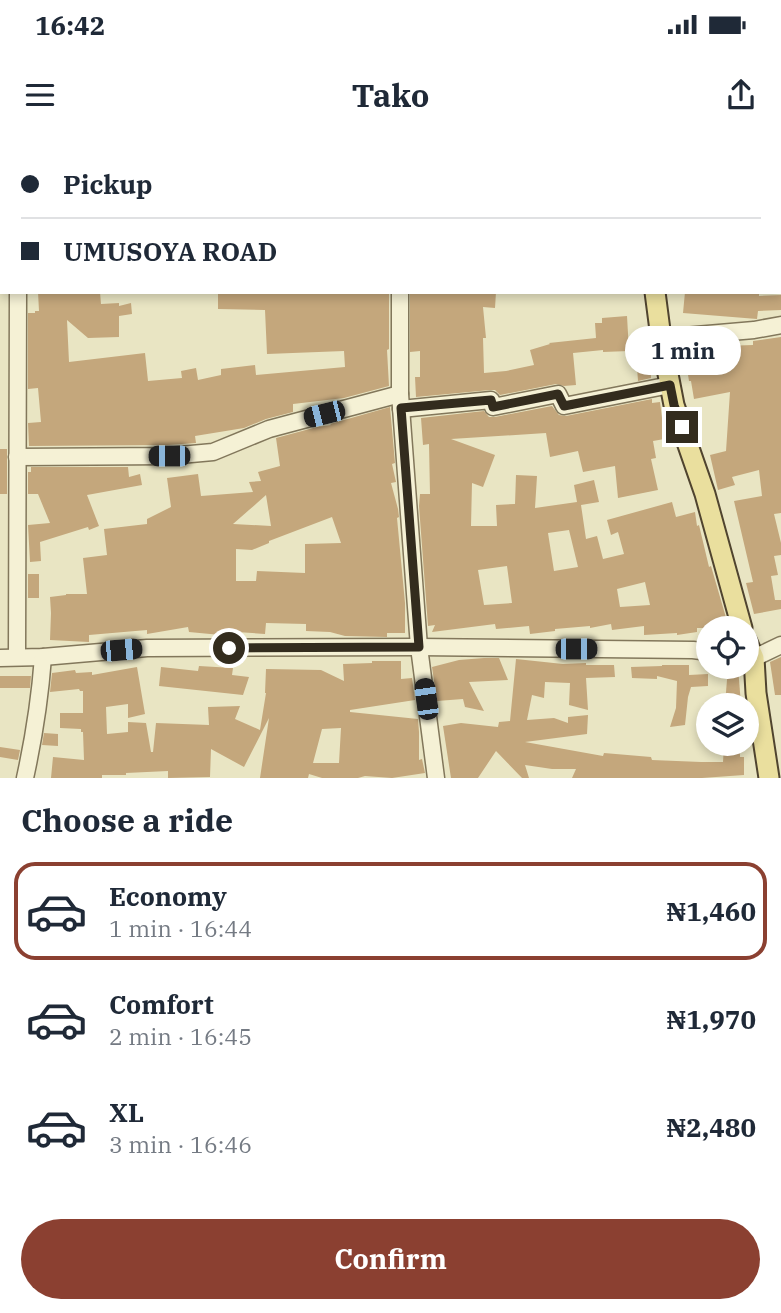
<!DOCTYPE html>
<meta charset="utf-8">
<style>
:root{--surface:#fff;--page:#f2f2f3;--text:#1f2937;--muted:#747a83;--line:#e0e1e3;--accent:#8b4031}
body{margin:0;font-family:"IBM Plex Serif",serif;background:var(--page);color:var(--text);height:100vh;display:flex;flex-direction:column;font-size:26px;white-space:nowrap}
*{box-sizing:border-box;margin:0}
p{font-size:23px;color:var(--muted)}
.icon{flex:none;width:38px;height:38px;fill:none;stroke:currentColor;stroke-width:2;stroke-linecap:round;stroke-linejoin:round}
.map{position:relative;height:638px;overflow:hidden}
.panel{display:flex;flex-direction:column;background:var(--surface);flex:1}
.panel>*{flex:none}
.hud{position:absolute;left:0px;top:0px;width:782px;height:154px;box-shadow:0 4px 10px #0003;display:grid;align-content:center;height:154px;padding:0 21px;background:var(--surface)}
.controls{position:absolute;left:696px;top:476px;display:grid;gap:14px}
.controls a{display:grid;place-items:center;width:63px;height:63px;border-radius:50%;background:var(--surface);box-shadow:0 4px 10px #0003;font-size:35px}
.end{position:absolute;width:32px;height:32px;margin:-16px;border:9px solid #332c1e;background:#fff;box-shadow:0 0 0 4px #fff}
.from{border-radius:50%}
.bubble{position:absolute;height:49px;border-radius:24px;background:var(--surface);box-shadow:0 4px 10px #0003;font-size:23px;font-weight:700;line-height:49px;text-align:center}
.car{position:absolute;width:21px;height:42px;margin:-21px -10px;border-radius:9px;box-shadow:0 0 5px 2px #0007;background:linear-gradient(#222 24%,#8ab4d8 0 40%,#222 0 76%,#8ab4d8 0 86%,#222 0)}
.hud b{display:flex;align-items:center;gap:24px;height:66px;font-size:26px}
.hud b+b{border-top:2px solid var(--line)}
.hud i{width:18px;height:18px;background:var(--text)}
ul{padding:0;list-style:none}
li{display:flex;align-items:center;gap:21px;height:98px;margin:0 14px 10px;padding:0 7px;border:4px solid transparent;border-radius:21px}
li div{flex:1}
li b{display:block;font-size:26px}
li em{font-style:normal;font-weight:700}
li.active{border-color:var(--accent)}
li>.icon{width:63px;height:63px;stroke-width:1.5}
h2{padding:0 21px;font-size:32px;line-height:84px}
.action{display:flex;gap:14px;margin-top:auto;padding:14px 21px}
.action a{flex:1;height:80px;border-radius:42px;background:var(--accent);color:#fff;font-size:28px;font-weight:700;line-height:80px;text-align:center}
.status{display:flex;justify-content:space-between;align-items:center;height:49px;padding:0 35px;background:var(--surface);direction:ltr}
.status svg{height:19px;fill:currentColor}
header{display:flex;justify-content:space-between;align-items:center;height:91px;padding:0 21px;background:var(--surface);font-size:32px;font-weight:700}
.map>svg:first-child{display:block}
.building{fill:#c4a77c;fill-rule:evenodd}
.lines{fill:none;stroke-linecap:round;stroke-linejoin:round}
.minor-casing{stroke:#82775b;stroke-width:19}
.major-casing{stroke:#50442f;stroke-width:23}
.minor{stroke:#f5f1d5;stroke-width:16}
.major{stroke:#eadf9e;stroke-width:19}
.route{stroke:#332c1e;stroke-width:9}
</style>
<div class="status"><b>16:42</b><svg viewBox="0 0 49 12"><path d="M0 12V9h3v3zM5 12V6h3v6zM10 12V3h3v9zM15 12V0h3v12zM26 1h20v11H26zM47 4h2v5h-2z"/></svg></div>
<header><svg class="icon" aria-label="menu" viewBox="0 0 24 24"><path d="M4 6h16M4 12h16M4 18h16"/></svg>Tako<svg class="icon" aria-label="share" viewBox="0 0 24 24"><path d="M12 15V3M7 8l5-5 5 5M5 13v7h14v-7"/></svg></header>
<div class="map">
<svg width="781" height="638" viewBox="0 0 781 638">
<rect width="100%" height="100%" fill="#e9e5c3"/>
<g class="building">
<polygon points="38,152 100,152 101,164 119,163 119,166 131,163 132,174 119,176 119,197 88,198 67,180 69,222 145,213 148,241 182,238 181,231 196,228 198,240 221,235 221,229 255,225 256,235 345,227 344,211 267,214 265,170 218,169 218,152 389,152 389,209 387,210 389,246 344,258 293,264 293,272 266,279 244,288 195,296 196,303 168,305 29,306 28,283 41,282 38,248 28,249 28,173 35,173 35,171 39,171"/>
<polygon points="410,152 496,152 495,168 483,167 486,198 483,198 484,233 506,231 534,225 530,210 550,204 549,203 596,198 595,183 602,183 602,178 627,176 629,211 603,212 603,210 573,213 576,245 564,246 556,244 500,255 495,250 490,250 416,257 415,237 420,237 420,211 410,212"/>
<polygon points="685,152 759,152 759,156 781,155 781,170 758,171 757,179 683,173"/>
<polygon points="781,197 781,373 774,374 781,403 781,415 774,416 778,435 771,436 775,460 781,460 781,469 754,474 746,443 753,442 734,361 762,356 759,330 732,337 735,345 718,350 710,315 726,311 730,252 694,259 691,241 689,241 685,216 683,216 682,207 723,203 723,206 753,205 753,201"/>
<polygon points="636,212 650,212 651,238 638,241"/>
<path d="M652,259V263L660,262L662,278L665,277L670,298L653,301L656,318L651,319L658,350L618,358L615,326L583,332L578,311L550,317L546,293L451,299L495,315L483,347L472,343L471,386H497L496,365L515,364L516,335L537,336L535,368L577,362L574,345L594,340L599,362L581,365L586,399L597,396L603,419L624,414L618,392L611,395L607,380L672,362L676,377L695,372L697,386L699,385L709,427L711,426L729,488H697V492L677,495V493L644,495V486L612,490L611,484L590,488V486L555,489V491L530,494L529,486L496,489L495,484L432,492L435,485L428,486L419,366L420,354H430L429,304L423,305L421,278L484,271L489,277H495L552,266L559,275L566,276ZM569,390L578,427L554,431L548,393ZM507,426L512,463L484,465L478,430ZM645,442L650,465L620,467L617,449Z"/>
<path d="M390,267L395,323L392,324L396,342L391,343L398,369L399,377L397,378L405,463V493H387V497L345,496L330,492L306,491V484L266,483L265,494L222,491L221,495L189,492L188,487L147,494V490L89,495V502L50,500L51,473L50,457L66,455V454H87L83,418L107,415L104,389L147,384V379L171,367L167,338L198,334L201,356L253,352L249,342L261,341L258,332L280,326L276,298L317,287L331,285L330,284ZM266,355L271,386L233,384L257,363ZM332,377L341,403L305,404V433L257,431L256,441H236V409L252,410L269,403V401Z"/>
<rect x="0" y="309" width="7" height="45"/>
<polygon points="31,327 128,327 129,337 140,334 142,345 87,355 99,386 89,390 88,387 40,402 41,421 30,422 28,385 50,383 38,354 28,354 28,332 31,332"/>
<rect x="28" y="434" width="11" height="24"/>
<polygon points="781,517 781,555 775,555 770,522"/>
<polygon points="484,518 499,518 508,540 469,542 484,571 465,567 463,559 437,561 432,527 459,520"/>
<polygon points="516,519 563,524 586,523 586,525 614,525 615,537 586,538 588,570 569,565 570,543 545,542 544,558 532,555 527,580 554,578 568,583 568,577 588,575 587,594 525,602 603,616 604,613 651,617 652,620 701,622 723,622 724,604 740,604 740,617 744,617 744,635 702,638 572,638 576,629 552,629 525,625 529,638 522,638 496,611 478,638 451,638 443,586 461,583 498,587 499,582 510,581"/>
<path d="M372,521H401V539L412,538L415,560L350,570V572L418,579L419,592V620L422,619L425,633L392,638L365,636L358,638H322L309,634L308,638H260L269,578L244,627L211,609L210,637L168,638V631L126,633V635H102V638H51L53,617L84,620L83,592H81V589L60,588V573H83V551H80L79,549L50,552L52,533L75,530L76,533L92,532V535L137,527L145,574L128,578V564L106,567L107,594L128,592V582L146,583L151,612H153L156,583L209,585L208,567L240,566L235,579L260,590L266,553H265L266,529L321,530L344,541L343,524L372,523ZM341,588L339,623H313L322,589Z"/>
<polygon points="662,525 689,525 689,535 708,534 708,546 691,547 688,557 685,585 670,587 676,568 677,541 657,536 657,539 632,538 631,527 662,526"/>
<polygon points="199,526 233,528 232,535 249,537 243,555 159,546 161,527 198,531"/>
<polygon points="728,527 738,527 741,565 725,565"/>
<polygon points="0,536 31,536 30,548 0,548"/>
<polygon points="44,593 58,594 58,606 42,605"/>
<polygon points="0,607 20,610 18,620 0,617"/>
</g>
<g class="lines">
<defs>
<g id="minor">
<polyline points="41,2 41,0"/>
<polyline points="408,2 409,0"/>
<polyline points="400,152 400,254 419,507 436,638"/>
<polyline points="661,198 754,190 781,185"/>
<polyline points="401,269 491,260 493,267 558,254 564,266 670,245"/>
<polyline points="17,317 169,316 213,312 269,289 400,254"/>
<polyline points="17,517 18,152"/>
<polyline points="747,517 754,518 781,505"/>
<polyline points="0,518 43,517 147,508 419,507 693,510 709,512"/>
<path d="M25,638C34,597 40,558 43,517"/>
</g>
<g id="major">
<polyline points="646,0 646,2"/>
<polyline points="655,152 661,198 674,265 705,354 742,488"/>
<polyline points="747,502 754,518 756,553 769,638"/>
</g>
</defs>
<use href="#minor" class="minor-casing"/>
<use href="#major" class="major-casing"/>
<use href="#minor" class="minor"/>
<use href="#major" class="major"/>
</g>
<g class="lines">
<polyline class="route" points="229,508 419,507 401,268 491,260 493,267 558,254 564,266 670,245 674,265 682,287"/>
</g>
</svg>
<div class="controls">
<a><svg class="icon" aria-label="locate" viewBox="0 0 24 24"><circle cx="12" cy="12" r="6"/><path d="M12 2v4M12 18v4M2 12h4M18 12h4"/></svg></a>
<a><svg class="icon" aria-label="layers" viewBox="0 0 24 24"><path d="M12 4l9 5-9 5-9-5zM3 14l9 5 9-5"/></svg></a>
</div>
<i class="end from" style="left:229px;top:508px"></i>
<i class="end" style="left:682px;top:287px"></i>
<div class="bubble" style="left:625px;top:186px;width:116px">1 min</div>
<i class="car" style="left:324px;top:274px;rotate:256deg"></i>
<i class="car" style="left:169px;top:316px;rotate:270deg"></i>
<i class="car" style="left:576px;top:509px;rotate:90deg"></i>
<i class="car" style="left:121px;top:510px;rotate:85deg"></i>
<i class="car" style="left:426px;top:559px;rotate:352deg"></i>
<div class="hud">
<b><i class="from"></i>Pickup</b>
<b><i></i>UMUSOYA ROAD</b>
</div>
</div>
<section class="panel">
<h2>Choose a ride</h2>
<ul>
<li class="active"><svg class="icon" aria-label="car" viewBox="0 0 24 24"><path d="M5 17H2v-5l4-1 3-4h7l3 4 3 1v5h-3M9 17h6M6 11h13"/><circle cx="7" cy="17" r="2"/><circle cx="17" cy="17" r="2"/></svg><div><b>Economy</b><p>1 min · 16:44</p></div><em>₦1,460</em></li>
<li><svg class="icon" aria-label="car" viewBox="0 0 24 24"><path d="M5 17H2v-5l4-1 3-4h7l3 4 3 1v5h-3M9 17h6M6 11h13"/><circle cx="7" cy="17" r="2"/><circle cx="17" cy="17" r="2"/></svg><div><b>Comfort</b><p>2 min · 16:45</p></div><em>₦1,970</em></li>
<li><svg class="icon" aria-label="car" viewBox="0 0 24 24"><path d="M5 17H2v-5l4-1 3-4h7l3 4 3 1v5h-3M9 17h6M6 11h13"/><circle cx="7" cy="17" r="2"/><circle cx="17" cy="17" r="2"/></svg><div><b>XL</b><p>3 min · 16:46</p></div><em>₦2,480</em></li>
</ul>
<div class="action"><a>Confirm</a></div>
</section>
